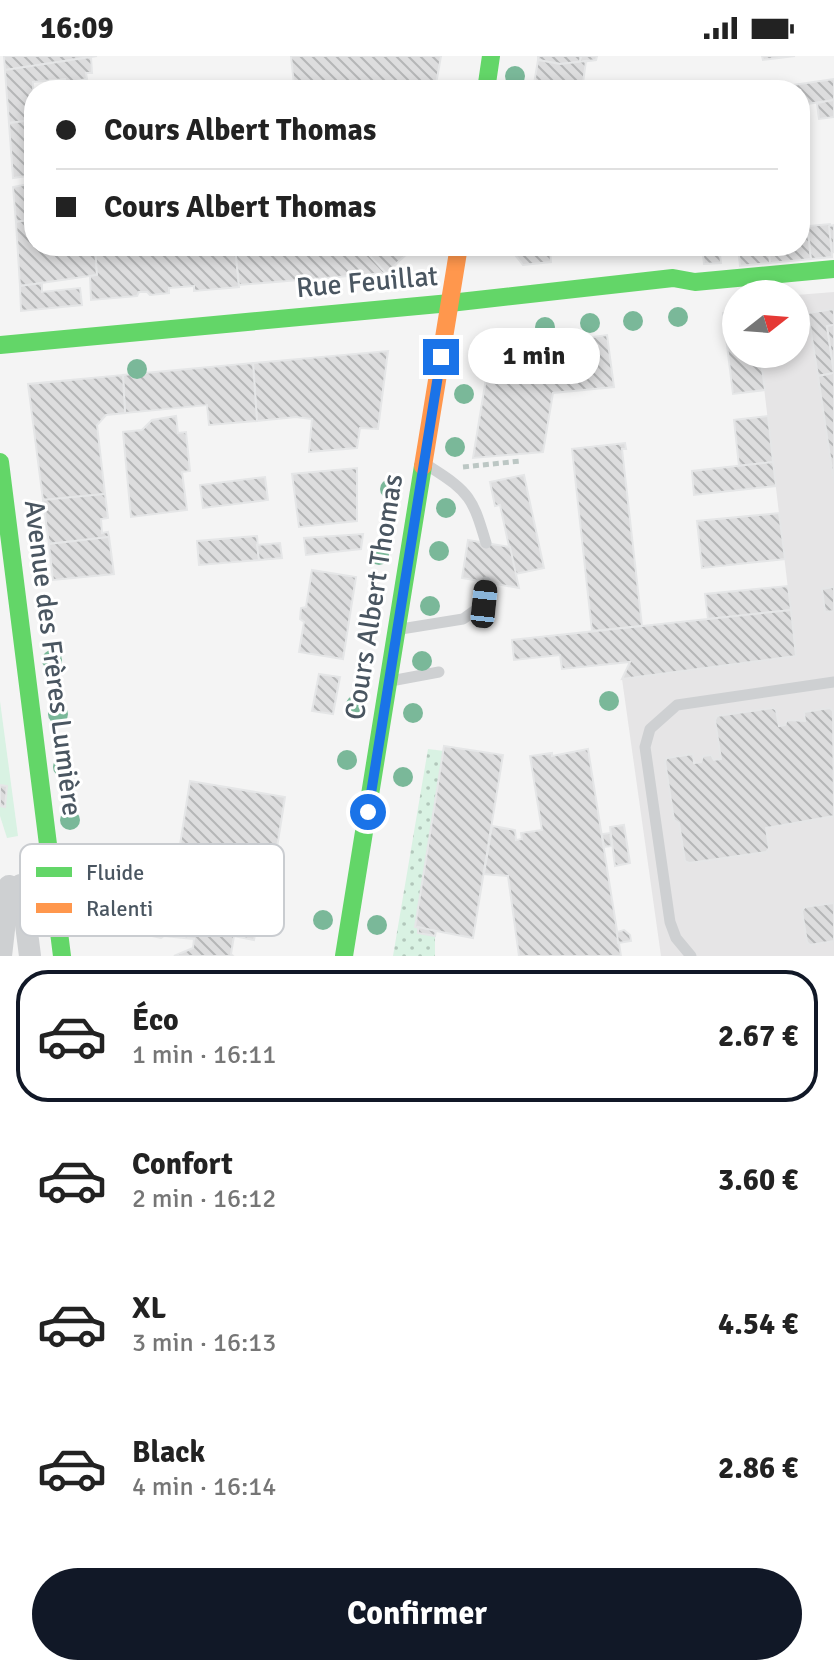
<!DOCTYPE html>
<html lang="fr">
<meta charset="utf-8">
<style>
:root{--surface:#fff;--page:#f2f2f2;--text:#222;--muted:#767676;--line:#e0e0e0;--accent:#111827}
body{margin:0;font-family:Signika,sans-serif;background:var(--page);color:var(--text);height:100vh;display:flex;flex-direction:column;font-size:30px;white-space:nowrap}
*{box-sizing:border-box;margin:0}
p{font-size:26px;color:var(--muted)}
.icon{flex:none;width:44px;height:44px;fill:none;stroke:currentColor;stroke-width:2;stroke-linecap:round;stroke-linejoin:round}
.map{position:relative;height:900px;overflow:hidden}
.details{display:flex;flex-direction:column;background:var(--surface);flex:1}
.details>*{flex:none}
.hud{position:absolute;left:24px;top:24px;width:786px;height:176px;border-radius:32px;box-shadow:0 4px 12px #0003;display:grid;align-content:center;height:176px;padding:0 32px;background:var(--surface)}
.needle{width:52px;rotate:73deg}
.tools{position:absolute;left:722px;top:224px;display:grid;gap:16px}
.tools a{display:grid;place-items:center;width:88px;height:88px;border-radius:50%;background:var(--surface);box-shadow:0 4px 12px #0003;font-size:40px}
.end{position:absolute;width:36px;height:36px;margin:-18px;border:10px solid #1a73e8;background:#fff;box-shadow:0 0 0 4px #fff}
.from{border-radius:50%}
.bubble{position:absolute;height:56px;border-radius:28px;background:var(--surface);box-shadow:0 4px 12px #0003;font-size:26px;font-weight:700;line-height:56px;text-align:center}
.car{position:absolute;width:24px;height:48px;margin:-24px -12px;border-radius:10px;box-shadow:0 0 6px 2px #0007;background:linear-gradient(#222 24%,#8ab4d8 0 40%,#222 0 76%,#8ab4d8 0 86%,#222 0)}
.hud b{display:flex;align-items:center;gap:28px;height:76px;font-size:30px}
.hud b+b{border-top:2px solid var(--line)}
.hud i{width:20px;height:20px;background:var(--text)}
ul{padding:14px 0 0;list-style:none}
li{display:flex;align-items:center;gap:24px;height:132px;margin:0 16px 12px;padding:0 16px;border:4px solid transparent;border-radius:32px}
li div{flex:1}
li b{display:block;font-size:30px}
li em{font-style:normal;font-weight:700}
li.active{border-color:var(--accent)}
li>.icon{width:72px;height:72px;stroke-width:1.5}
.button{display:flex;gap:16px;margin-top:auto;padding:16px 32px}
.button a{flex:1;height:92px;border-radius:48px;background:var(--accent);color:#fff;font-size:32px;font-weight:700;line-height:92px;text-align:center}
.status{display:flex;justify-content:space-between;align-items:center;height:56px;padding:0 40px;background:var(--surface);direction:ltr}
.status svg{height:22px;fill:currentColor}
.map>svg:first-child{display:block}
.education{fill:#e6e5e6}
.grass{fill:url(#grass-dots)}
.garden{fill:#d9f2e3}
.building{fill:url(#building-back-hatch);stroke:#e5e6e7;stroke-width:2}
.lines{fill:none;stroke-linecap:round;stroke-linejoin:round}
.path{stroke:#bcc7c4;stroke-width:5;stroke-dasharray:6 4;stroke-linecap:butt}
.lane{stroke:#ced0d2;stroke-width:11}
.street{stroke:#ced0d2;stroke-width:22}
.fast{stroke:#63d668;stroke-width:18}
.slow{stroke:#ff974d;stroke-width:18}
.tree{fill:#7ab899}
.route{stroke:#1a73e8;stroke-width:10}
.labels{text-anchor:middle;dominant-baseline:central;stroke-width:6;stroke-linejoin:round;paint-order:stroke}
.street-label{font-size:28px;fill:#4a5661;stroke:#fff}
.key{fill:#fff;stroke:#c9ccd0;stroke-width:2}
.key-label{font-size:22px;fill:#4a5661}
</style>
<div class="status"><b>16:09</b><svg viewBox="0 0 49 12"><path d="M0 12V9h3v3zM5 12V6h3v6zM10 12V3h3v9zM15 12V0h3v12zM26 1h20v11H26zM47 4h2v5h-2z"/></svg></div>
<div class="map">
<svg width="834" height="900" viewBox="0 0 834 900">
<defs>
<pattern id="grass-dots" width="8" height="8" patternUnits="userSpaceOnUse" patternTransform="scale(2)"><rect width="8" height="8" fill="#d9f2e3"/><path d="M2 2h.1M6 6h.1" fill="none" stroke="#b2c7bb" stroke-width="1.8" stroke-linecap="round"/></pattern>
<pattern id="building-back-hatch" width="6" height="6" patternUnits="userSpaceOnUse" patternTransform="scale(2)"><rect width="6" height="6" fill="#ddddde"/><path d="M-1 5l2 2M0 0l6 6M5-1l2 2" fill="none" stroke="#b5b6b7"/></pattern>
</defs>
<rect width="100%" height="100%" fill="#f4f4f4"/>
<polygon class="education" points="834,236 834,900 661,900 622,623 796,600 760,298 796,298 796,239"/>
<polygon class="grass" points="428,693 444,695 415,871 418,871 418,877 435,880 435,900 393,900"/>
<polygon class="garden" points="0,645 18,780 7,782 0,760"/>
<g class="building">
<polygon points="4,0 97,0 5,14"/>
<polygon points="291,0 441,0 435,34 384,34 378,32 378,29 370,28 370,32 303,34 302,29 294,29"/>
<polygon points="538,0 581,0 580,6 560,8 538,4"/>
<polygon points="581,0 597,0 596,4 580,6"/>
<polygon points="762,0 795,0 763,4"/>
<polygon points="91,1 92,17 86,17 87,23 65,27 65,23 33,26 34,64 9,67 5,14"/>
<polygon points="538,4 560,8 586,5 582,34 533,34"/>
<polygon points="834,23 834,44 800,49 800,34 758,34"/>
<polygon points="834,44 834,61 819,63 817,47"/>
<polygon points="34,64 34,119 13,122 9,67"/>
<polygon points="34,127 34,163 16,166 13,131"/>
<polygon points="800,156 806,156 811,203 770,207 768,190 800,190"/>
<polygon points="806,156 809,170 830,168 832,201 811,203"/>
<polygon points="34,163 34,190 95,190 97,219 20,230 16,166"/>
<polygon points="834,169 834,196 832,197 829,170"/>
<polygon points="95,190 235,190 239,231 194,235 194,230 169,232 169,237 150,239 147,236 139,236 137,240 91,244 90,220 97,219"/>
<polygon points="235,190 361,190 386,217 239,229"/>
<polygon points="361,190 410,190 409,196 386,217"/>
<polygon points="508,190 582,190 550,193 551,206 523,209"/>
<polygon points="702,190 719,190 721,207 704,208"/>
<polygon points="738,190 768,190 770,207 740,210"/>
<polygon points="42,227 42,236 80,232 82,249 21,255 20,230"/>
<polygon points="834,253 834,269 827,270 834,317 818,320 808,257"/>
<polygon points="736,255 736,298 760,298 765,334 733,338 723,257"/>
<polygon points="834,269 834,427 818,320 834,317 827,270"/>
<polygon points="607,279 614,331 553,337 543,396 473,402 489,304 506,289 577,282 577,289 593,287 592,281"/>
<polygon points="388,295 378,373 360,372 357,392 309,396 312,363 296,361 257,365 253,307"/>
<polygon points="253,307 257,365 209,369 207,349 125,357 123,319"/>
<polygon points="123,319 125,357 106,359 97,369 105,438 43,444 28,328"/>
<polygon points="176,360 178,377 186,376 190,415 182,416 187,454 131,461 123,376 142,374 152,364"/>
<polygon points="768,360 773,406 739,410 734,364"/>
<polygon points="625,387 626,393 622,393 642,570 592,575 572,393"/>
<polygon points="773,406 776,430 694,439 692,415"/>
<polygon points="357,412 357,465 299,471 292,418"/>
<polygon points="524,419 544,512 515,518 500,449 495,450 490,426"/>
<polygon points="265,421 268,444 203,452 200,429"/>
<polygon points="105,438 108,462 101,463 102,477 108,476 109,481 49,488 43,444"/>
<polygon points="779,457 785,503 702,512 697,465"/>
<polygon points="363,478 361,493 306,499 304,482"/>
<polygon points="257,480 259,504 199,509 197,485"/>
<polygon points="109,481 114,518 53,524 49,488"/>
<polygon points="468,484 510,491 519,532 462,522"/>
<polygon points="280,487 282,502 259,504 257,489"/>
<polygon points="312,514 356,521 343,603 299,596 304,566 300,563 301,552 306,551"/>
<polygon points="788,530 791,554 708,563 705,538"/>
<polygon points="834,531 834,555 825,556 822,533"/>
<polygon points="791,554 796,600 622,623 630,606 562,613 560,599 514,604 512,584"/>
<polygon points="319,618 340,621 333,658 312,655"/>
<polygon points="773,652 776,654 779,670 785,669 787,664 805,665 804,656 830,652 833,655 834,760 766,772 769,792 766,796 689,807 685,805 679,767 674,764 665,705 667,702 693,698 694,707 701,706 703,700 711,699 714,704 721,703 715,664 717,660"/>
<polygon points="444,690 503,699 473,882 415,871"/>
<polygon points="588,693 621,900 519,900 508,820 484,818 492,770 515,774 516,784 522,783 521,777 542,774 530,700 552,697 552,700"/>
<polygon points="190,725 285,741 270,836 175,821"/>
<polygon points="0,729 7,730 5,751 0,750"/>
<polygon points="624,769 630,807 615,810 610,771"/>
<polygon points="610,777 612,790 604,791 602,778"/>
<polygon points="203,825 242,831 238,854 259,858 254,884 234,880 231,898 233,900 174,900 193,892 194,883 164,880 161,882 124,874 120,856 123,839 132,828 201,840"/>
<polygon points="834,847 834,885 810,889 807,886 802,855 805,851"/>
<polygon points="418,871 436,875 435,880 418,877"/>
<polygon points="624,874 630,879 631,885 618,887 617,876"/>
</g>
<g class="lines">
<polyline class="path" points="463,411 521,405"/>
<g class="lane">
<path d="M430,411C470,436 473,443 486,487"/>
<polyline points="401,573 463,563 484,548 486,526"/>
<polyline points="396,624 439,616"/>
<polyline points="691,900 676,882 670,866 645,691 650,673 677,649 834,626"/>
</g>
<g class="street">
<polyline points="21,829 30,900"/>
<polyline points="1,900 9,830"/>
</g>
<g class="fast">
<polyline points="486,34 491,0"/>
<polyline points="0,289 450,247 673,222 695,226 834,213"/>
<polyline points="0,406 62,900"/>
<polyline points="344,900 423,410"/>
</g>
<polyline class="slow" points="423,410 459,190"/>
</g>
<g class="tree">
<circle cx="515" cy="20" r="10"/>
<circle cx="678" cy="261" r="10"/>
<circle cx="633" cy="265" r="10"/>
<circle cx="590" cy="267" r="10"/>
<circle cx="545" cy="271" r="10"/>
<circle cx="137" cy="313" r="10"/>
<circle cx="464" cy="338" r="10"/>
<circle cx="455" cy="391" r="10"/>
<circle cx="390" cy="433" r="10"/>
<circle cx="446" cy="452" r="10"/>
<circle cx="439" cy="495" r="10"/>
<circle cx="379" cy="499" r="10"/>
<circle cx="430" cy="550" r="10"/>
<circle cx="52" cy="604" r="10"/>
<circle cx="422" cy="605" r="10"/>
<circle cx="609" cy="645" r="10"/>
<circle cx="356" cy="649" r="10"/>
<circle cx="413" cy="657" r="10"/>
<circle cx="58" cy="658" r="10"/>
<circle cx="347" cy="704" r="10"/>
<circle cx="63" cy="711" r="10"/>
<circle cx="403" cy="721" r="10"/>
<circle cx="70" cy="764" r="10"/>
<circle cx="323" cy="864" r="10"/>
<circle cx="377" cy="869" r="10"/>
</g>
<g class="lines">
<polyline class="route" points="368,756 441,301"/>
</g>
<g class="labels">
<g class="street-label">
<text transform="translate(367 226) rotate(-5)">Rue Feuillat</text>
<text transform="translate(374 541) rotate(-81)">Cours Albert Thomas</text>
<text transform="translate(53 602) rotate(83)">Avenue des Frères Lumière</text>
</g>
</g>
<rect x="20" y="788" width="264" height="92" rx="12" class="key"/>
<rect x="36" y="811" width="36" height="10" fill="#63d668"/>
<rect x="36" y="847" width="36" height="10" fill="#ff974d"/>
<g class="key-label">
<text x="86" y="824">Fluide</text>
<text x="86" y="860">Ralenti</text>
</g>
</svg>
<div class="tools">
<a><svg class="needle" viewBox="-14 -14 28 28"><path d="M0-13l5 13h-10z" fill="#e53935"/><path d="M0 13l5-13h-10z" fill="#767676"/></svg></a>
</div>
<i class="end from" style="left:368px;top:756px"></i>
<i class="end" style="left:441px;top:301px"></i>
<div class="bubble" style="left:468px;top:272px;width:132px">1 min</div>
<i class="car" style="left:484px;top:548px;rotate:6deg"></i>
<div class="hud">
<b><i class="from"></i>Cours Albert Thomas</b>
<b><i></i>Cours Albert Thomas</b>
</div>
</div>
<section class="details">
<ul>
<li class="active"><svg class="icon" aria-label="car" viewBox="0 0 24 24"><path d="M5 17H2v-5l4-1 3-4h7l3 4 3 1v5h-3M9 17h6M6 11h13"/><circle cx="7" cy="17" r="2"/><circle cx="17" cy="17" r="2"/></svg><div><b>Éco</b><p>1 min · 16:11</p></div><em>2.67 €</em></li>
<li><svg class="icon" aria-label="car" viewBox="0 0 24 24"><path d="M5 17H2v-5l4-1 3-4h7l3 4 3 1v5h-3M9 17h6M6 11h13"/><circle cx="7" cy="17" r="2"/><circle cx="17" cy="17" r="2"/></svg><div><b>Confort</b><p>2 min · 16:12</p></div><em>3.60 €</em></li>
<li><svg class="icon" aria-label="car" viewBox="0 0 24 24"><path d="M5 17H2v-5l4-1 3-4h7l3 4 3 1v5h-3M9 17h6M6 11h13"/><circle cx="7" cy="17" r="2"/><circle cx="17" cy="17" r="2"/></svg><div><b>XL</b><p>3 min · 16:13</p></div><em>4.54 €</em></li>
<li><svg class="icon" aria-label="car" viewBox="0 0 24 24"><path d="M5 17H2v-5l4-1 3-4h7l3 4 3 1v5h-3M9 17h6M6 11h13"/><circle cx="7" cy="17" r="2"/><circle cx="17" cy="17" r="2"/></svg><div><b>Black</b><p>4 min · 16:14</p></div><em>2.86 €</em></li>
</ul>
<div class="button"><a>Confirmer</a></div>
</section>
